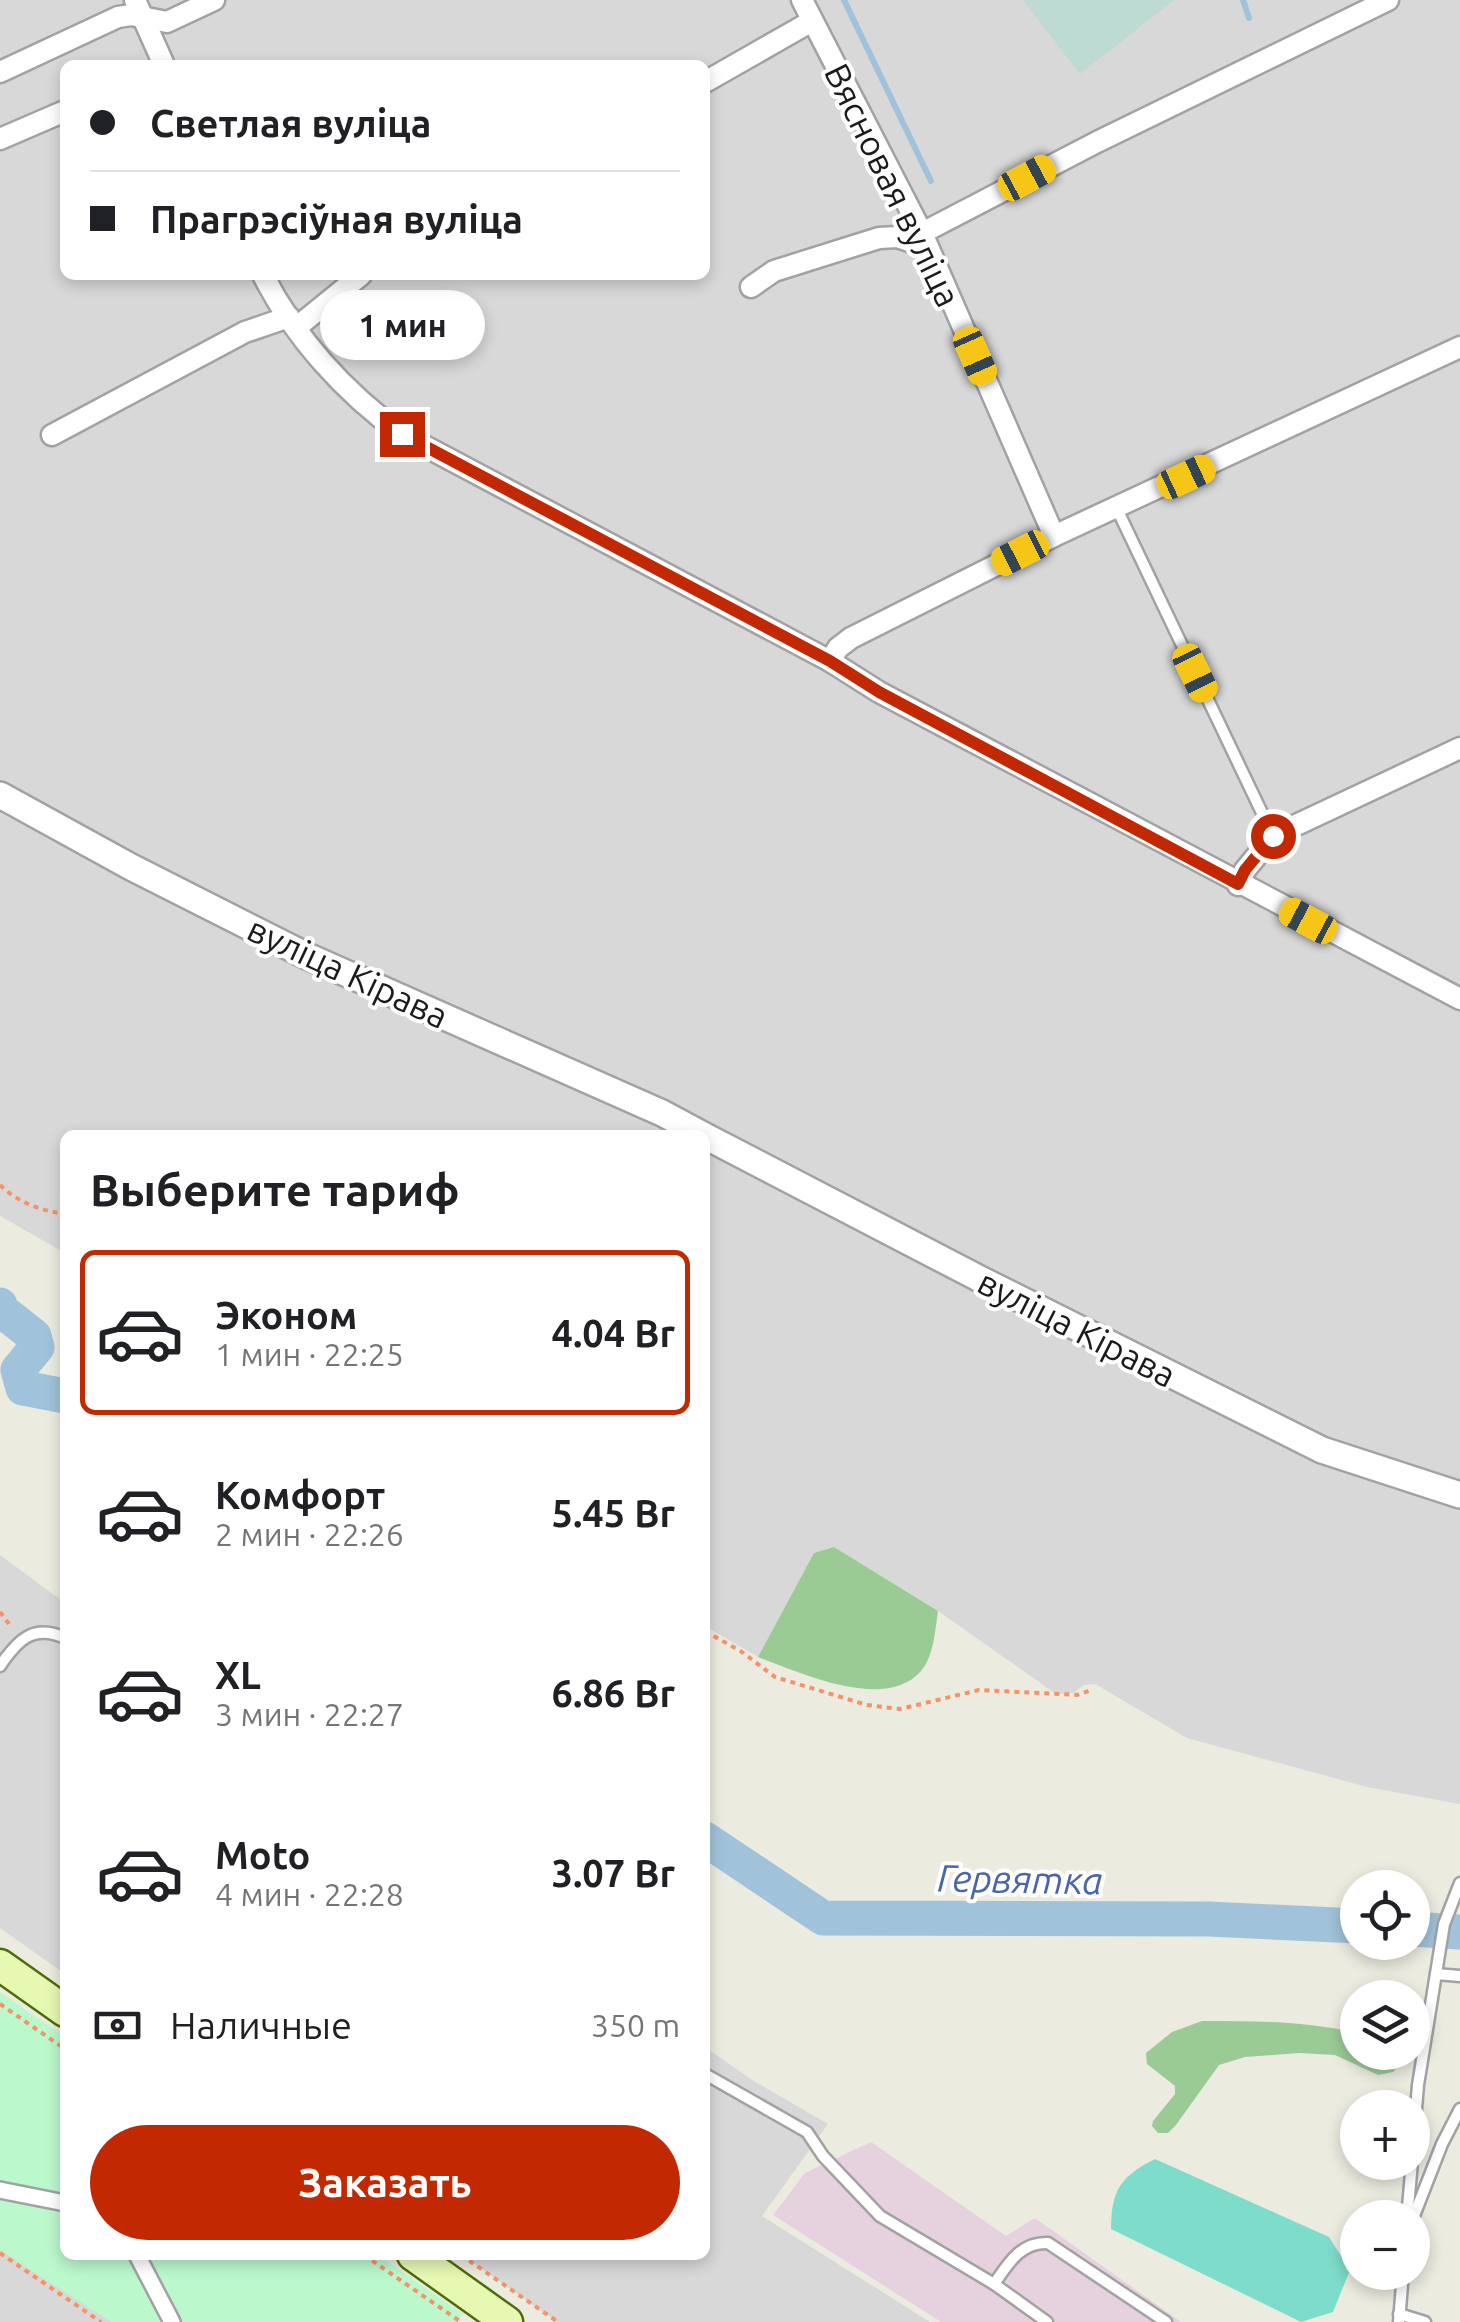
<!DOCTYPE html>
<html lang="ru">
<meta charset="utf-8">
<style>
:root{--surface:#fff;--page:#f6f6f6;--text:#202124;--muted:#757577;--line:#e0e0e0;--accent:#c22903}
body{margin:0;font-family:Ubuntu,sans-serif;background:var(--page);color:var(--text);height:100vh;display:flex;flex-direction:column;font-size:38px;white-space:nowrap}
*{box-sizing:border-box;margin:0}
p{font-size:32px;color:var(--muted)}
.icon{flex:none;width:55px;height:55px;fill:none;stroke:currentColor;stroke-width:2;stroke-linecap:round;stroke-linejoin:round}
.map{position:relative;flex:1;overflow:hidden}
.details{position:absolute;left:60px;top:1130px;width:650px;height:1130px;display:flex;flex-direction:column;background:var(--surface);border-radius:15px;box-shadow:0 5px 15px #0003}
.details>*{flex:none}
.hud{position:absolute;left:60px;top:60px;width:650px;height:220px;border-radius:15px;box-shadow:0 5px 15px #0003;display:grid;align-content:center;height:220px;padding:0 30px;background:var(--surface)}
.buttons{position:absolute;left:1340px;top:1870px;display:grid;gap:20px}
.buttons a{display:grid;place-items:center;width:90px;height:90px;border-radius:50%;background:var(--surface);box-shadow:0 5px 15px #0003;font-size:50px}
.end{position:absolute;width:45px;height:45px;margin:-22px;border:12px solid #c22903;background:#fff;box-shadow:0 0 0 5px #fff}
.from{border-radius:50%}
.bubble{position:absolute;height:70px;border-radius:35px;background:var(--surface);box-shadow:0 5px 15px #0003;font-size:32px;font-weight:700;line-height:70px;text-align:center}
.car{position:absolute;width:30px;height:60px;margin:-30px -15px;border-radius:12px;box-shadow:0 0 8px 2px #0007;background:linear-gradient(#f5c518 24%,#345 0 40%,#f5c518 0 76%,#345 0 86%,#f5c518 0)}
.hud b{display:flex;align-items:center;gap:35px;height:95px;font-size:38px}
.hud b+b{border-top:2px solid var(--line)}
.hud i{width:25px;height:25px;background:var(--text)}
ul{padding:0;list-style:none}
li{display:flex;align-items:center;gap:30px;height:165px;margin:0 20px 15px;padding:0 10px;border:5px solid transparent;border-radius:15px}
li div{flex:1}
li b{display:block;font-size:38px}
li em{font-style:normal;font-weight:700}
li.on{border-color:var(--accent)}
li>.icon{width:90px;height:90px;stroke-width:1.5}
h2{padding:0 30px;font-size:45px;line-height:120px}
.pay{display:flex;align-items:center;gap:25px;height:110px;padding:0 30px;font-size:38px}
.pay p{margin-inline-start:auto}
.primary-button{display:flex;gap:20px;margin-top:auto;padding:20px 30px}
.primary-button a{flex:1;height:115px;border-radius:60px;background:var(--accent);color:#fff;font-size:40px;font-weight:700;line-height:115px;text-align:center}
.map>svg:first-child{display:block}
.residential{fill:#d9d8d8;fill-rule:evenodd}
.industrial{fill:#e5d2de}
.forest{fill:#9acb95}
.wetland{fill:#bddad3}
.park{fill:#bbf8cc}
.pitch{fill:#7edcca}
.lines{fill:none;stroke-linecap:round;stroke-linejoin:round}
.stream{stroke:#a0c2da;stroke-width:6}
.river{stroke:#a0c2da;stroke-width:35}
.service-casing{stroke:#a2a2a2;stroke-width:15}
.pedestrian-casing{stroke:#a2a2a2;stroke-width:20}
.minor-casing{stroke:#a2a2a2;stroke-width:25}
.tertiary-casing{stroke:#a2a2a2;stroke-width:30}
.secondary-casing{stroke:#4e6d06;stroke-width:35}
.path{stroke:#f79166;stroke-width:4;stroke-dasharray:5 5;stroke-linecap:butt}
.service{stroke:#fff;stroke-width:10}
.pedestrian{stroke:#fff;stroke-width:15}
.minor{stroke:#fff;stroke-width:20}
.tertiary{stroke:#fff;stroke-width:25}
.secondary{stroke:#e7f8b2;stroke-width:30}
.route{stroke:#c22903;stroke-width:12}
.labels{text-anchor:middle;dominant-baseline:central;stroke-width:8;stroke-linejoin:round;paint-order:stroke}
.street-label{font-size:35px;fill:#1b1b1b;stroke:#fff}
.water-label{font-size:38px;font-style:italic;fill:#4a66a8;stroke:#fff}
</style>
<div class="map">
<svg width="1460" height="2322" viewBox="0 0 1460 2322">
<rect width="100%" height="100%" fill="#ecebe0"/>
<g class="residential">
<path d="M0,0H1460V1804L1367,1787L1187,1738L1095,1684L1084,1685L1073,1693L1056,1694L938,1611L834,1547L814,1553L758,1657L705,1626V1135H65V1253L0,1216ZM65,65H705V275H65Z"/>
<polygon points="0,1555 65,1603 65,1974 0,1928"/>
<polygon points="705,2047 752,2080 828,2124 762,2216 930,2322 557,2322 462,2255 705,2255"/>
<polygon points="0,2240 121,2322 0,2322"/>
</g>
<polygon class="industrial" points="871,2142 1006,2236 1035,2218 1181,2322 941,2322 773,2215 805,2173"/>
<g class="forest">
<path d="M834,1547L938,1611C935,1630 934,1656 921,1671C886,1712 800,1673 758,1657L814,1553Z"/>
<path d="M1202,2021C1254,2021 1307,2021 1357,2033L1358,2052L1398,2053L1403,2061L1393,2072L1378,2075L1335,2055L1299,2053L1245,2057L1219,2065L1176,2125L1168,2133H1158L1152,2126L1153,2121L1175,2094V2086L1147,2064L1146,2053L1172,2032Z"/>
</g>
<polygon class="wetland" points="1023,0 1174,0 1080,74"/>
<polygon class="park" points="0,1992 65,2037 65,2255 378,2255 463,2314 457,2322 111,2322 0,2250"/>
<path class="pitch" d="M1155,2159L1329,2237L1350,2270L1333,2312L1301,2322L1111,2229C1111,2190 1121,2176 1155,2159Z"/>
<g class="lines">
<g class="stream">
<polyline points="844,0 931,181"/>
<polyline points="1243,0 1249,18"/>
</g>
<g class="river">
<polyline points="0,1305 1,1310 34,1336 37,1347 18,1370 23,1388 65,1396"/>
<polyline points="705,1839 823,1918 1209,1919 1358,1926"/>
<polyline points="1412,1929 1460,1932"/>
</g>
<defs>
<g id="service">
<polyline points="1117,509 1273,836"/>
<path d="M0,1666C17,1641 33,1623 65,1638"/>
<polyline points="1436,1974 1460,1976"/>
<polyline points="705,2074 807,2132 823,2156 880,2216 994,2284 1047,2322"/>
<polyline points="1412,2156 1418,2085 1444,1924 1460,1883"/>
<polyline points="1407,2218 1412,2162"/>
<polyline points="1412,2221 1442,2144 1460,2109"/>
<path d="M994,2284C1008,2264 1020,2242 1048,2243L1166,2322"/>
<polyline points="1399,2314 1425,2322"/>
<polyline points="1399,2322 1403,2272"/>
</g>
<g id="pedestrian">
<polyline points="0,2190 65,2203"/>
<polyline points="137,2255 172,2322"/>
</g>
<g id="minor">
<polyline points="135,0 164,65"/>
<polyline points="802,0 922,233 1054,536"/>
<polyline points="0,72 118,17 131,15 167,22 214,0"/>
<polyline points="705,82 812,21"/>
<polyline points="0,139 65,111"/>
<polyline points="922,233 1097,142 1388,0"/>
<path d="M263,275C295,338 345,393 402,434L830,661L879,692L1460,999"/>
<polyline points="751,287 774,271 879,238 897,237 928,247"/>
<polyline points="297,327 361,275"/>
<polyline points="52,435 245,332 289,317"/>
<polyline points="830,661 838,648 851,638 1054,536 1460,347"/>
<polyline points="1238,885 1245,870 1273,836 1460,748"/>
</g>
<g id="tertiary">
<polyline points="0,795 131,867 307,956 662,1113 703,1135"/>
<polyline points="705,1136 984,1281 1322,1450 1460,1495"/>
</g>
<g id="secondary">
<polyline points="0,1965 65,2011"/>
<polyline points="413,2255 507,2322"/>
</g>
</defs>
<use href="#service" class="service-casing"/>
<use href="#pedestrian" class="pedestrian-casing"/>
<use href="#minor" class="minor-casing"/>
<use href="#tertiary" class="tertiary-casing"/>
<use href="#secondary" class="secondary-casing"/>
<g class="path">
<path d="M0,1185C19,1203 39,1210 65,1214"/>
<polyline points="0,1612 12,1628"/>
<polyline points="705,1631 742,1652 775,1677 867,1705 900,1709 979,1690 1077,1695 1091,1690"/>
<polyline points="0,2004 65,2049"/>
<polyline points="0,2253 101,2322"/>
<polyline points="364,2255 461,2322"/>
<polyline points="461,2255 558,2322"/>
</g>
<use href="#service" class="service"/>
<use href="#pedestrian" class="pedestrian"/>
<use href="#minor" class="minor"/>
<use href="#tertiary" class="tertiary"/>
<use href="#secondary" class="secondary"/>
</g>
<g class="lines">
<polyline class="route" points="402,434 830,661 879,692 1238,884 1245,870 1273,836"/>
</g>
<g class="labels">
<g class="street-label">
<text transform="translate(893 185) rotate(64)">Вясновая вуліца</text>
<text transform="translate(348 972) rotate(25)">вуліца Кірава</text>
<text transform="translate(1077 1328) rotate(27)">вуліца Кірава</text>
</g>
<g class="water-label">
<text transform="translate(1020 1879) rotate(1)">Гервятка</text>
</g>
</g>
</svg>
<div class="buttons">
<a><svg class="icon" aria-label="locate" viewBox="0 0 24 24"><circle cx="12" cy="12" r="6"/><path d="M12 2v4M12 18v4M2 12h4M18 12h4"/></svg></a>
<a><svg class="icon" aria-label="layers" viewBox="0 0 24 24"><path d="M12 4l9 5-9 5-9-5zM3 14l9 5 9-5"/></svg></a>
<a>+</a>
<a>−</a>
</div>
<i class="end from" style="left:1273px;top:836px"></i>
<i class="end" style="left:402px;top:434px"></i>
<div class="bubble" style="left:320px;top:290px;width:165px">1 мин</div>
<i class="car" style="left:1027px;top:178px;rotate:62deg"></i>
<i class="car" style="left:975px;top:356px;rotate:156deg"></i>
<i class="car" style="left:1186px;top:477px;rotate:65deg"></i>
<i class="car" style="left:1020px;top:553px;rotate:243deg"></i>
<i class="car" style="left:1195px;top:673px;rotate:154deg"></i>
<i class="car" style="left:1308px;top:921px;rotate:298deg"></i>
<div class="hud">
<b><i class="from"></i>Светлая вуліца</b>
<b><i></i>Прагрэсіўная вуліца</b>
</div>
<section class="details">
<h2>Выберите тариф</h2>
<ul>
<li class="on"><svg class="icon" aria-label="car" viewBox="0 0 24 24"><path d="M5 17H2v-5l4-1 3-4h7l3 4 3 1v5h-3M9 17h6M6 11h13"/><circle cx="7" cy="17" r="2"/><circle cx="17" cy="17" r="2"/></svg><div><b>Эконом</b><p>1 мин · 22:25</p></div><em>4.04 Br</em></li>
<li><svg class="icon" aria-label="car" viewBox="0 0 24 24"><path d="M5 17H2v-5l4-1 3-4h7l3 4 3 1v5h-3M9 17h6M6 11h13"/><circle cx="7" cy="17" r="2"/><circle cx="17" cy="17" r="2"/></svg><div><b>Комфорт</b><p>2 мин · 22:26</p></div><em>5.45 Br</em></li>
<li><svg class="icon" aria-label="car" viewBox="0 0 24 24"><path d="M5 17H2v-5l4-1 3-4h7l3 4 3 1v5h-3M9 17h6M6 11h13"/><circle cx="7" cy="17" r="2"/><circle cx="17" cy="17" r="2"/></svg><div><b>XL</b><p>3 мин · 22:27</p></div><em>6.86 Br</em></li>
<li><svg class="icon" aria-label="car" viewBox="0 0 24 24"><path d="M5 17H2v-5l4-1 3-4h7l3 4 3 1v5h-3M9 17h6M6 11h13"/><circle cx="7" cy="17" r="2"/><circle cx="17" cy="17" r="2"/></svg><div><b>Moto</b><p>4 мин · 22:28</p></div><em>3.07 Br</em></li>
</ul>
<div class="pay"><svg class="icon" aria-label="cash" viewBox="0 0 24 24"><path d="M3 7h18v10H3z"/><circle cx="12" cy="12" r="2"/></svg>Наличные<p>350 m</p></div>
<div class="primary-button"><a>Заказать</a></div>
</section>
</div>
